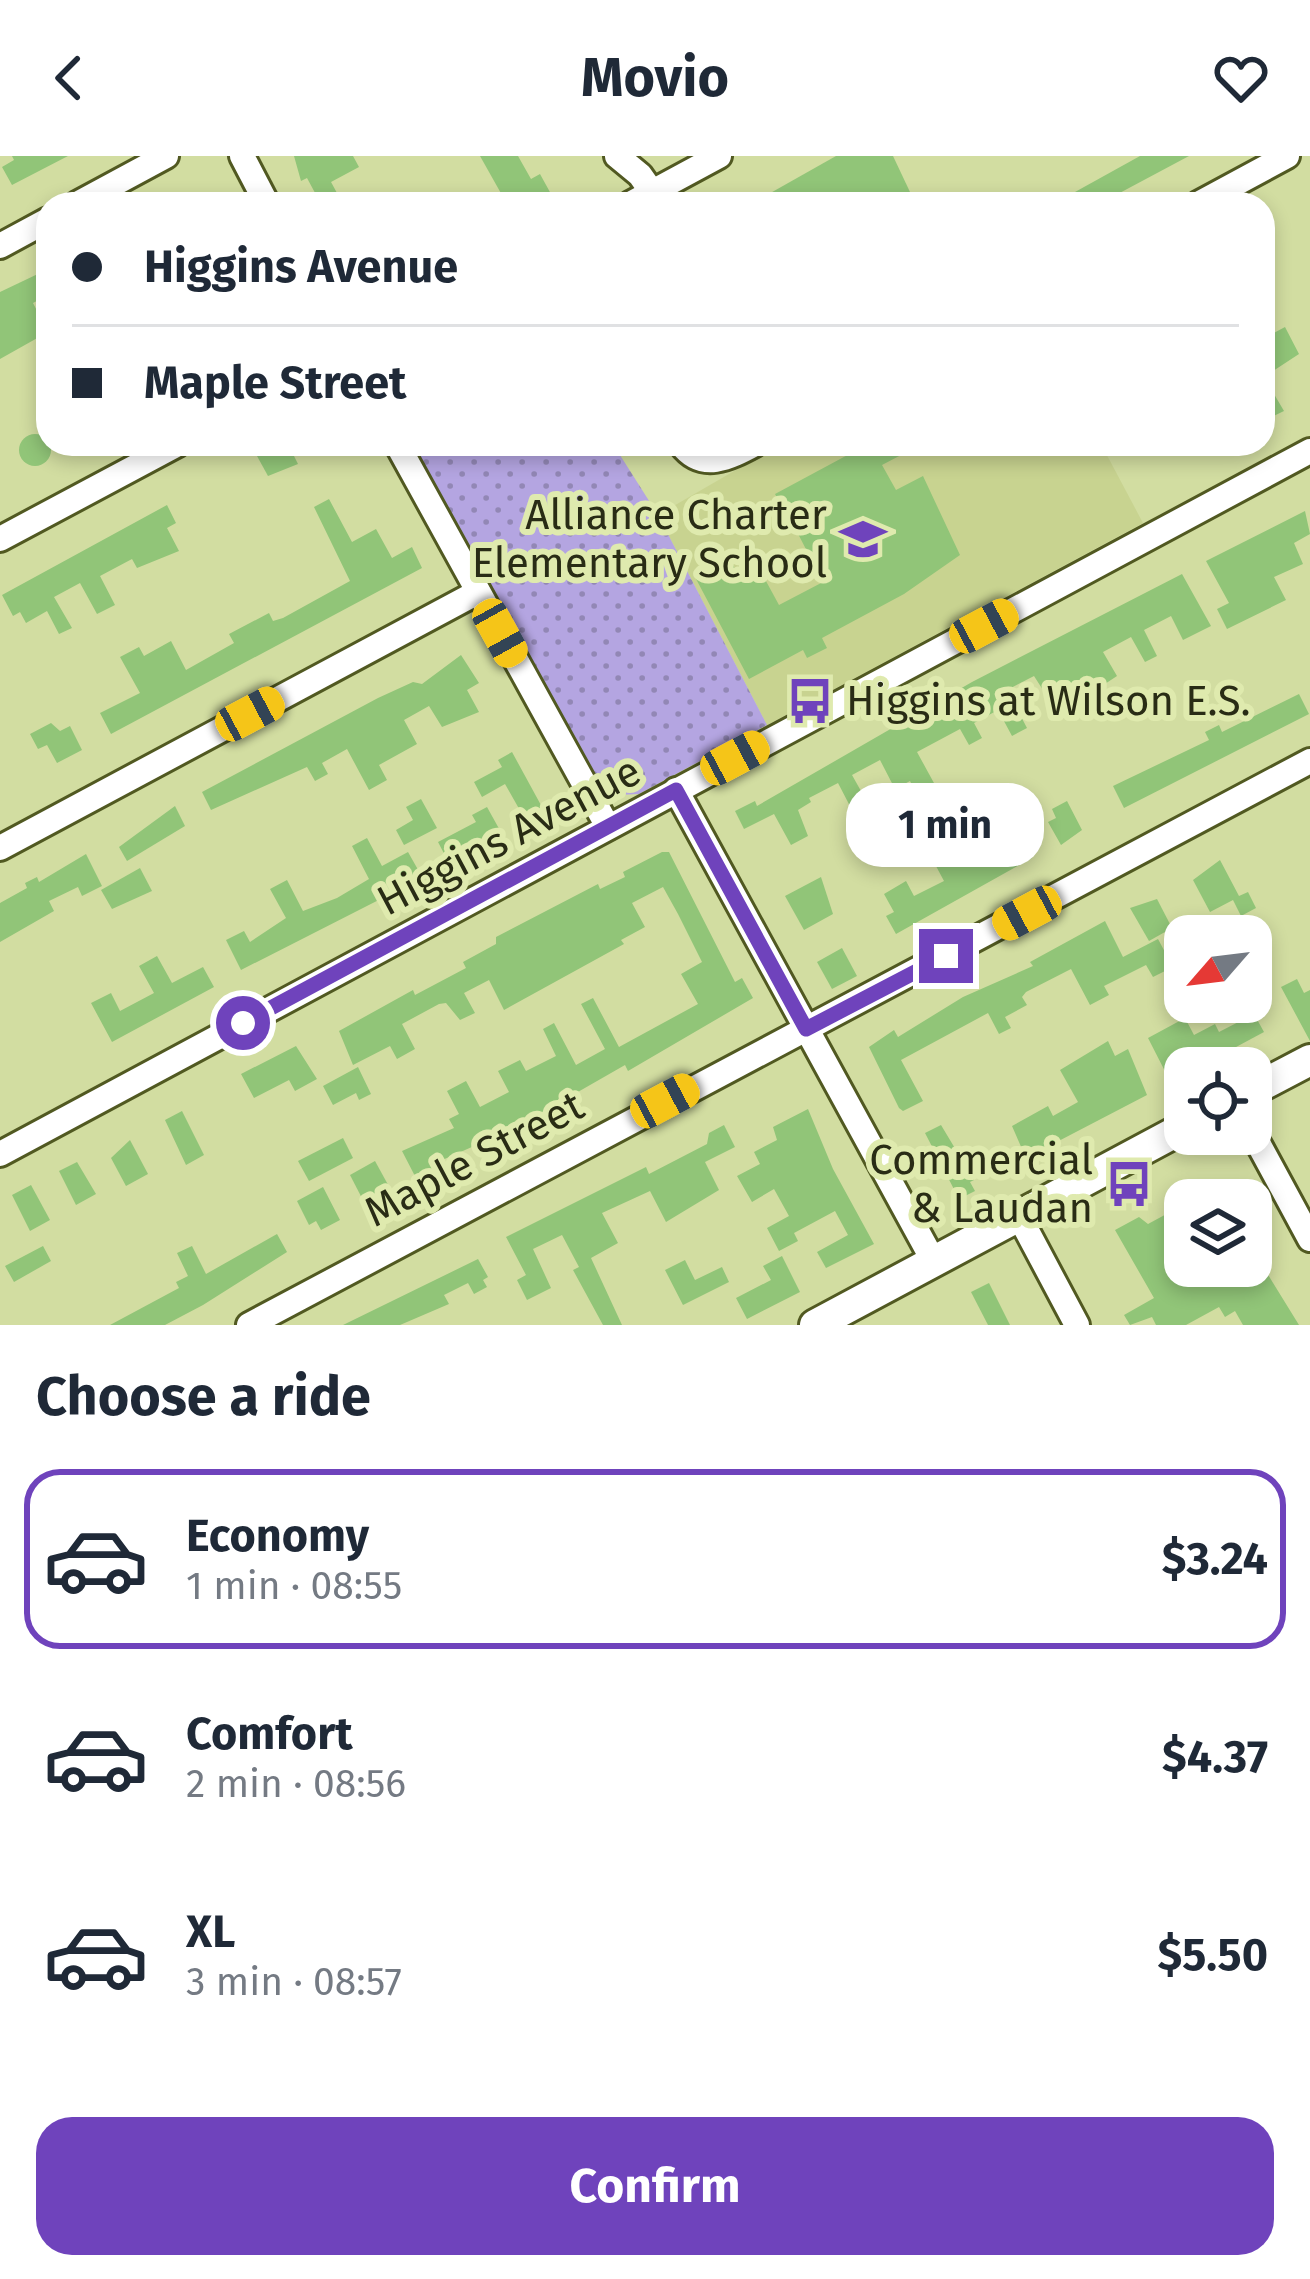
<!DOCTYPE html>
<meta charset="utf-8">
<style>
:root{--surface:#fff;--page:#f6f6f7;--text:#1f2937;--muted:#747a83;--line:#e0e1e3;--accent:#6f43bc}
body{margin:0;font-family:"Fira Sans",sans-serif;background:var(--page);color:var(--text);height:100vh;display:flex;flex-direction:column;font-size:45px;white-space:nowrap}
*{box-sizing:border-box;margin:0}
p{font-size:39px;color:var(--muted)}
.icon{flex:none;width:66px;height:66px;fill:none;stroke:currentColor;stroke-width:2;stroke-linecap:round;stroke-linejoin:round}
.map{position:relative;height:1169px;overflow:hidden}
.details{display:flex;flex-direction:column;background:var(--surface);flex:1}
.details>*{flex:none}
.top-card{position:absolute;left:36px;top:36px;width:1239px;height:264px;border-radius:36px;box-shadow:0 6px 18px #0003;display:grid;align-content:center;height:264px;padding:0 36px;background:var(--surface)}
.needle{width:78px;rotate:242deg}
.tools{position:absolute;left:1164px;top:759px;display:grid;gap:24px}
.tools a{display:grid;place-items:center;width:108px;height:108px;border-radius:24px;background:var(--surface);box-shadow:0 6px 18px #0003;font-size:60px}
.end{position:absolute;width:54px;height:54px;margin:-27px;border:15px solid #6f43bc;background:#fff;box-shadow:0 0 0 6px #fff}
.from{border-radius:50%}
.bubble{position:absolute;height:84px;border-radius:36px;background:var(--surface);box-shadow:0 6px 18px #0003;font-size:39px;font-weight:700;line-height:84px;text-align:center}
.car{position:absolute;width:36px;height:72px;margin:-36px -18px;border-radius:15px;box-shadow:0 0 9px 3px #0007;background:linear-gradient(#f5c518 24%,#345 0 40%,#f5c518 0 76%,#345 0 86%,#f5c518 0)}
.top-card b{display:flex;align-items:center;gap:42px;height:114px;font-size:45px}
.top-card b+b{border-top:3px solid var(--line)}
.top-card i{width:30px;height:30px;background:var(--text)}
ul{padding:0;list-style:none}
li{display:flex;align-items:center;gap:36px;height:180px;margin:0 24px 18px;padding:0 12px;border:6px solid transparent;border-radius:36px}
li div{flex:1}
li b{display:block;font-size:45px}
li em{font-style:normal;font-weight:700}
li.on{border-color:var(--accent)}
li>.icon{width:108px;height:108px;stroke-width:1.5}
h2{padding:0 36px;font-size:54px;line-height:144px}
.cta{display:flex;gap:24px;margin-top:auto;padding:24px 36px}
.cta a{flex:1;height:138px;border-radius:36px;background:var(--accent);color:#fff;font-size:48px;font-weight:700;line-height:138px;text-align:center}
header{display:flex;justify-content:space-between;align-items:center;height:156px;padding:0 36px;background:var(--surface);font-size:54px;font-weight:700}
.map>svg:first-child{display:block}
.built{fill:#c8d390}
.grass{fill:url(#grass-dots)}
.building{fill:#91c578}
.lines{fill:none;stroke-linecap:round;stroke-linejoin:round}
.minor-casing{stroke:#515921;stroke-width:30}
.major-casing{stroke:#515921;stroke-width:36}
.minor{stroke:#fff;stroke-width:24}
.major{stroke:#fff;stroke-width:30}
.route{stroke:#6f43bc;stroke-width:15}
.labels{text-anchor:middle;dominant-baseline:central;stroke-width:12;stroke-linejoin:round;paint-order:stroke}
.poi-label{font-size:42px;fill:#292c15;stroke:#dfeaae;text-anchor:end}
.street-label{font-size:42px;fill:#292c15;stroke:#dfeaae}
</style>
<header><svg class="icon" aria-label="back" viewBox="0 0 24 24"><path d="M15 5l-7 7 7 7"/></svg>Movio<svg class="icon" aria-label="heart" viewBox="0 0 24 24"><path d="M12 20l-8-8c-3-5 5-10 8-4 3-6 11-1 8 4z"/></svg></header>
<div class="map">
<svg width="1310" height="1169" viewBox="0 0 1310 1169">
<defs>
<pattern id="grass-dots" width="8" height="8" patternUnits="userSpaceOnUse" patternTransform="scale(3)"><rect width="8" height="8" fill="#b4a5e1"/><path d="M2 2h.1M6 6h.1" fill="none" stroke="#9287b5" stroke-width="1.8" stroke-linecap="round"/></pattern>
</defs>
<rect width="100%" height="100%" fill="#d2dda1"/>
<polygon class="built" points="781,288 1101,288 1143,367 767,569 658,359"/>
<polygon class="grass" points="413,288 613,288 658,359 767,569 639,638 618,639 594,621"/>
<g class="building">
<polygon points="12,0 68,0 12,29 2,11 14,4"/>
<polygon points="294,0 353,0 359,11 331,26 343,48 321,48 307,22 301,25"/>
<polygon points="480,0 518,0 531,23 540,18 551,38 532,48 507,48"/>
<polygon points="836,0 893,0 910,36 890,48 751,48"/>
<polygon points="1140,0 1189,0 1099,48 1081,48 1075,36"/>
<polygon points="42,116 48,139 33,147 48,176 0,203 0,136"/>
<polygon points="1285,171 1299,198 1264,221 1284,255 1263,265 1263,196 1272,191 1266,181"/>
<circle cx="35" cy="294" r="16"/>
<polygon points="279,288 288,288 298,308 268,320 257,300"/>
<polygon points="868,288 922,288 882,309 896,334 923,320 960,399 904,438 822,482 827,492 807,502 803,494 749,523 695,421 730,403 735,413 754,403 779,449 823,426 795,372 787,377 774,353 781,349 775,338"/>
<polygon points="329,343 352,386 376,373 392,402 412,391 422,412 111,578 100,557 140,537 120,501 139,491 144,500 171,485 186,514 234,487 229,478 269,457 273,465 283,462 350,425 314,351"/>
<polygon points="167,349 176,367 167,372 179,395 137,412 132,403 100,420 115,449 97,458 80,427 54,441 72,472 59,478 47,455 26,467 20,456 13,460 2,439"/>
<polygon points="1305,355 1310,378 1294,387 1303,408 1274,421 1286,444 1227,473 1217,453 1229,447 1206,405"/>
<polygon points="1182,418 1211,470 1183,484 1171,460 1144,474 1157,500 1145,506 1131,481 1103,496 1117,520 1070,551 1064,542 1052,548 1034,520 1007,534 1027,572 1012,580 998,554 974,567 982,582 969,589 960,573 917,596 940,638 922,648 910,625 895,633 880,604 852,619 866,644 851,652 838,627 809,642 811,646 798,654 808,680 791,689 774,658 744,673 735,655 755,645 757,650 972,526"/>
<polygon points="461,499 479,527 467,534 479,556 442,571 429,550 404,564 417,588 379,609 387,624 369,634 347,593 322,607 328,618 315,625 307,611 211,654 202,636 378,542 413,526 422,528"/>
<polygon points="1299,538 1309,558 1124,652 1113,630 1209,584 1205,576 1219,569 1222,576"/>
<polygon points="51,567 60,575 70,570 82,594 57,607 47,589 38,593 30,578"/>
<polygon points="512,596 542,651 526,665 505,628 482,641 474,626 502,611 498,604"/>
<polygon points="421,643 437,672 404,689 396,674 413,664 406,651"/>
<polygon points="1067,645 1082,674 1061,689 1048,666 1056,662 1052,653"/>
<polygon points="175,650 185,670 127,705 119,691"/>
<polygon points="487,651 502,678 449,707 438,686 476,666 472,659"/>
<polygon points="953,672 972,706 1020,679 1032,702 896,778 886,760 894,756 884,738 906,725 914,740 944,725 929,697 944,689 939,680"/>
<polygon points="367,682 382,710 408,696 421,719 416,725 241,814 226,784 244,775 250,786 286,762 270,733 287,724 303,755 337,742 369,723 352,690"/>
<polygon points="662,696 669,696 735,826 742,822 753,842 628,915 625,909 515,972 440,1005 443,1009 417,1024 402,995 454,972 449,963 459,958 447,935 466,925 480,951 509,936 498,915 520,904 526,915 556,900 543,873 554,867 576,909 605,893 581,848 593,842 619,891 698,848 681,818 702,806 678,758 663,731 632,747 645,771 621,784 624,788 504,854 489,824 464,837 475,857 460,864 446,847 439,848 402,868 415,893 397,903 390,890 353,909 339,875 413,834 415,839 466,812 463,806 496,788 496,781 598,728 600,733 625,721 623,716"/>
<polygon points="86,698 102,730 82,740 78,731 49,745 54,755 0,786 0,747 27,732 25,727 37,721 39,726"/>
<polygon points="1220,704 1239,740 1248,736 1256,752 1241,760 1233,744 1210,756 1193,724"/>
<polygon points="140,712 152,735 112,753 101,734"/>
<polygon points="821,721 833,758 804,774 785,740"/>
<polygon points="1157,743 1172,772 1149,785 1130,752"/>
<polygon points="1105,765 1123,801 1158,783 1173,811 1153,821 1146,809 1104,830 1109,839 1090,849 1071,813 1026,836 1022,841 1027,849 1005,861 1011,872 999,878 988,857 901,904 923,945 903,955 899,952 869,891 894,874 898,881 963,841 1033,810 1030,806"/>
<polygon points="842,792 857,820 832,833 817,806"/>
<polygon points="157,800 172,827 203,811 214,831 112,886 91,847 111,837 120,855 154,837 139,810"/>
<polygon points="1297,823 1304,837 1310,834 1310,885 1281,831"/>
<polygon points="1254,858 1264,876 1197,912 1185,912 1185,920 1171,927 1148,882 1185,862 1194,879 1215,868 1219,876"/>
<polygon points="1108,885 1115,900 1128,893 1147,939 1026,1002 1012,970 1048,950 1053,960 1078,946 1060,914"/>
<polygon points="296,890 317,923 295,935 289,924 254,942 241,918"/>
<polygon points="358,911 371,938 359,944 356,937 333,949 323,930"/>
<polygon points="808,953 833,1013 874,1088 826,1112 817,1096 848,1079 835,1055 794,1077 798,1085 779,1095 767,1072 789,1060 774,1033 752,1046 737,1020 760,1008 754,996 777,984 773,971"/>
<polygon points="182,955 204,999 186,1009 165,964"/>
<polygon points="724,969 735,991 705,1006 719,1034 666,1066 650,1035 602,1057 618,1087 591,1102 622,1169 603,1169 573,1114 579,1111 562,1079 533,1093 551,1132 527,1144 517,1124 526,1119 506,1081 646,1011 649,1018 707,988 709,977"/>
<polygon points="941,969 974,1024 970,1026 975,1035 959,1043 925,977"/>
<polygon points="343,982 353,1002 309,1025 298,1005"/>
<polygon points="130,984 148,1018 126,1030 111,1002"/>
<polygon points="375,1005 392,1036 366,1050 350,1019"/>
<polygon points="77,1006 96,1038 76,1049 59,1015"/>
<polygon points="31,1029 50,1064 30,1075 12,1039"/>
<polygon points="323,1031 340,1064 321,1074 316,1065 309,1069 297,1045"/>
<polygon points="1185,1048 1185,1110 1251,1110 1251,1091 1299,1169 1243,1169 1235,1155 1225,1161 1219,1151 1186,1169 1156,1169 1152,1161 1130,1169 1124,1159 1154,1142 1115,1074 1139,1061 1148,1068"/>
<polygon points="277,1078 287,1096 203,1149 165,1169 110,1169 179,1132 176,1126 188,1120 177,1097 192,1090 206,1118"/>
<polygon points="43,1090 51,1105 14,1126 5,1110"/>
<polygon points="782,1100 800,1136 747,1163 736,1142 771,1124 763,1110"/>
<polygon points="478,1103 488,1121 483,1124 487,1131 474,1138 468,1127 444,1139 449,1148 400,1169 343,1169"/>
<polygon points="685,1104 695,1124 722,1111 729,1126 683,1149 665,1114"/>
<polygon points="989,1127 1010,1169 988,1169 971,1136"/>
</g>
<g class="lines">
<defs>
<g id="minor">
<polyline points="242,0 267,48"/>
<polyline points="617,0 640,19 659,46"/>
<polyline points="77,48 166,0"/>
<polyline points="630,48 719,0"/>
<polyline points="1198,48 1287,0"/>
<polyline points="0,90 48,64"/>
<polyline points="397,288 608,671"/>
<path d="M681,288C702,316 729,302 755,288"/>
<polyline points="0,383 178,288"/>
<polyline points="676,634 934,1106"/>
<polyline points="0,692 478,436"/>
<polyline points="1251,974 1310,1083"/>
<polyline points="0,998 1310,295"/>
<polyline points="1019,1060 1077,1169"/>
<polyline points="249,1169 1310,605"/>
</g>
<g id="major">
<polyline points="1251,935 1310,904"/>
<polyline points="815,1169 1185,971"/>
</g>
</defs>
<use href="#minor" class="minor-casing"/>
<use href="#major" class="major-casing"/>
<use href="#minor" class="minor"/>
<use href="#major" class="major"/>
</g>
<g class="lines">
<polyline class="route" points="243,867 676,634 806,873 946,800"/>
</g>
<defs>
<symbol id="school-bare" viewBox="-9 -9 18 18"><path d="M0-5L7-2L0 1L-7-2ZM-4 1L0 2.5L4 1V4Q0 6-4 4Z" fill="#6f43bc" stroke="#dfeaae" stroke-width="2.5" paint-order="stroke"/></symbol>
<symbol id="bus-bare" viewBox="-9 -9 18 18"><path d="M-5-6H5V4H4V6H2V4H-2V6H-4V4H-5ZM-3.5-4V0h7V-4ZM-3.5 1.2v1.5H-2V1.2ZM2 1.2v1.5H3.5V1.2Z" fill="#6f43bc" stroke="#dfeaae" stroke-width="2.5" paint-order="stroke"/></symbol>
</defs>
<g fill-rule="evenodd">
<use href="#school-bare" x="830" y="350" width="66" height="66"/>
<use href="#bus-bare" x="777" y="512" width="66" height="66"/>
<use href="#bus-bare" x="1096" y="995" width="66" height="66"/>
</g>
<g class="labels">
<g class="poi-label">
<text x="827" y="359">Alliance Charter<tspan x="827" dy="48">Elementary School</tspan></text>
<text x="846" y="545" text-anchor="start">Higgins at Wilson E.S.</text>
<text x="1093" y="1004">Commercial<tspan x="1093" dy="48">&amp; Laudan</tspan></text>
</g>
<g class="street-label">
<text transform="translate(509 680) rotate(-28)">Higgins Avenue</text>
<text transform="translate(474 1003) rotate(-28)">Maple Street</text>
</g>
</g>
</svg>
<div class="tools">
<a><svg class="needle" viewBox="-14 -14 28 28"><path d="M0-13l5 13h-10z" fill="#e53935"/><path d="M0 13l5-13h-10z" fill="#747a83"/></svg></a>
<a><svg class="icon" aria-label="locate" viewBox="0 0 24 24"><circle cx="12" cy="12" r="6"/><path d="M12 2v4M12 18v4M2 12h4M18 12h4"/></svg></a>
<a><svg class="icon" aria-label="layers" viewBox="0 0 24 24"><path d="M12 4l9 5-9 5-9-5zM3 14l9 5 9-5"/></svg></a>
</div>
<i class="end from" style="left:243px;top:867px"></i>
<i class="end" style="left:946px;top:800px"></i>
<div class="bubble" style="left:846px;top:627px;width:198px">1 min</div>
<i class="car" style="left:984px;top:470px;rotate:62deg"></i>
<i class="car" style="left:500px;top:477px;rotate:151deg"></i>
<i class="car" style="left:250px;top:558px;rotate:62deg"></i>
<i class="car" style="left:735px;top:602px;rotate:62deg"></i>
<i class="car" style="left:1027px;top:757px;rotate:242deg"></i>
<i class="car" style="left:665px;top:945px;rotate:62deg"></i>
<div class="top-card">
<b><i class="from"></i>Higgins Avenue</b>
<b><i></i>Maple Street</b>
</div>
</div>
<section class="details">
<h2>Choose a ride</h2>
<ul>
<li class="on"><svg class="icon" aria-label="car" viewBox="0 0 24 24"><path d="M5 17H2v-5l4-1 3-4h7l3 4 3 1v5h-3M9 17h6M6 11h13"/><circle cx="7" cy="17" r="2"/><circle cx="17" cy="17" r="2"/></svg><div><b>Economy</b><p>1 min · 08:55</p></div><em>$3.24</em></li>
<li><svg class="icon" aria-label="car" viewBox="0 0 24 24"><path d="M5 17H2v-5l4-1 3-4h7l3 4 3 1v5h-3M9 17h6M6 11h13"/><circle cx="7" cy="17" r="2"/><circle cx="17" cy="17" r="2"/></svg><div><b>Comfort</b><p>2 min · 08:56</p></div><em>$4.37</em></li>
<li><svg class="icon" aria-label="car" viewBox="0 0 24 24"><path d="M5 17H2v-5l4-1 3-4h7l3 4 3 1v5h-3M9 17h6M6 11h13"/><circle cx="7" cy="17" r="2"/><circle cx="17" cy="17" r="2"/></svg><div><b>XL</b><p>3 min · 08:57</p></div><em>$5.50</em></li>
</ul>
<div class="cta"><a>Confirm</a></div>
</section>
